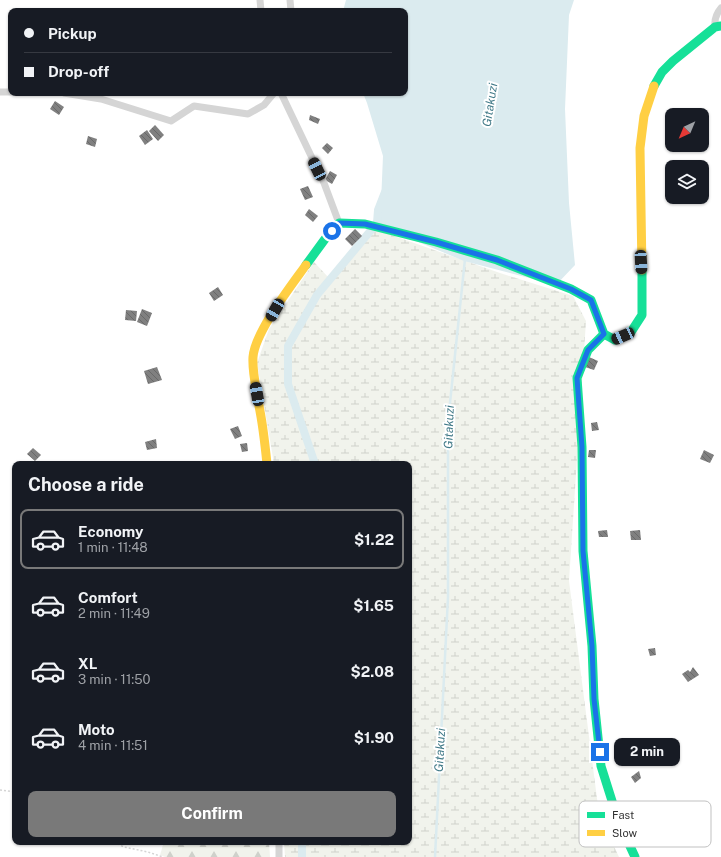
<!DOCTYPE html>
<meta charset="utf-8">
<style>
:root{--surface:#171b24;--page:#242831;--text:#f1f3f6;--muted:#9ea1a6;--line:#363941;--accent:#797979}
body{margin:0;font-family:"Public Sans",sans-serif;background:var(--page);color:var(--text);height:100vh;display:flex;flex-direction:column;font-size:15px;white-space:nowrap}
*{box-sizing:border-box;margin:0}
p{font-size:13px;color:var(--muted)}
.icon{flex:none;width:22px;height:22px;fill:none;stroke:currentColor;stroke-width:2;stroke-linecap:round;stroke-linejoin:round}
.map{position:relative;flex:1;overflow:hidden}
.panel{position:absolute;left:12px;top:461px;width:400px;height:384px;display:flex;flex-direction:column;background:var(--surface);border-radius:8px;box-shadow:0 1px 3px #0004}
.panel>*{flex:none}
.top-card{position:absolute;left:8px;top:8px;width:400px;height:88px;border-radius:8px;box-shadow:0 1px 3px #0004;display:grid;align-content:center;height:88px;padding:0 16px;background:var(--surface)}
.needle{width:26px;rotate:224deg}
.controls{position:absolute;left:665px;top:108px;display:grid;gap:8px}
.controls a{display:grid;place-items:center;width:44px;height:44px;border-radius:8px;background:var(--surface);box-shadow:0 1px 3px #0004;font-size:20px}
.end{position:absolute;width:18px;height:18px;margin:-9px;border:5px solid #1a73e8;background:#fff;box-shadow:0 0 0 2px #fff}
.from{border-radius:50%}
.bubble{position:absolute;height:28px;border-radius:8px;background:var(--surface);box-shadow:0 1px 3px #0004;font-size:13px;font-weight:700;line-height:28px;text-align:center}
.car{position:absolute;width:12px;height:24px;margin:-12px -6px;border-radius:5px;box-shadow:0 0 3px 1px #0007;background:linear-gradient(#222 24%,#8ab4d8 0 40%,#222 0 76%,#8ab4d8 0 86%,#222 0)}
.top-card b{display:flex;align-items:center;gap:14px;height:38px;font-size:15px}
.top-card b+b{border-top:1px solid var(--line)}
.top-card i{width:10px;height:10px;background:var(--text)}
ul{padding:0;list-style:none}
li{display:flex;align-items:center;gap:12px;height:60px;margin:0 8px 6px;padding:0 8px;border:2px solid transparent;border-radius:8px}
li div{flex:1}
li b{display:block;font-size:15px}
li em{font-style:normal;font-weight:700}
li.on{border-color:var(--accent)}
li>.icon{width:36px;height:36px;stroke-width:1.5}
h2{padding:0 16px;font-size:18px;line-height:48px}
.button{display:flex;gap:8px;margin-top:auto;padding:8px 16px}
.button a{flex:1;height:46px;border-radius:8px;background:var(--accent);color:#fff;font-size:16px;font-weight:700;line-height:46px;text-align:center}
.map>svg:first-child{display:block}
.forest{fill:url(#forest-firs)}
.wetland{fill:url(#wetland-marsh)}
.water{fill:#dbebef}
.lines{fill:none;stroke-linecap:round;stroke-linejoin:round}
.stream{stroke:#dbebef;stroke-width:2.5}
.canal{stroke:#dbebef;stroke-width:8}
.building{fill:url(#building-back-hatch)}
.path{stroke:#d4d4d4;stroke-width:1.5;stroke-dasharray:2 2;stroke-linecap:butt}
.street{stroke:#d5d5d5;stroke-width:7}
.fast{stroke:#16e098;stroke-width:9}
.slow{stroke:#ffcf43;stroke-width:9}
.route{stroke:#1a73e8;stroke-width:5}
.labels{text-anchor:middle;dominant-baseline:central;stroke-width:4;stroke-linejoin:round;paint-order:stroke}
.water-label{font-size:12px;font-style:italic;fill:#417a88;stroke:#fff}
.key{fill:#fff;stroke:#c1c1c1;stroke-width:1}
.key-label{font-size:11px;fill:#313131}
</style>
<div class="map">
<svg width="721" height="857" viewBox="0 0 721 857">
<defs>
<pattern id="forest-firs" width="22" height="20" patternUnits="userSpaceOnUse"><rect width="22" height="20" fill="#f1f3ec"/><path d="M5 1l3.5 6h-7zM16 11l3.5 6h-7z" fill="#cfd1cb"/></pattern>
<pattern id="wetland-marsh" width="20" height="14" patternUnits="userSpaceOnUse"><rect width="20" height="14" fill="#f1f3ec"/><path d="M1 5h8M5 5V1M11 12h8M15 12V8" fill="none" stroke="#cfd1cb"/></pattern>
<pattern id="building-back-hatch" width="6" height="6" patternUnits="userSpaceOnUse"><rect width="6" height="6" fill="#808080"/><path d="M-1 5l2 2M0 0l6 6M5-1l2 2" fill="none" stroke="#696969"/></pattern>
</defs>
<rect width="100%" height="100%" fill="#fff"/>
<polygon class="forest" points="164,842 269,842 270,857 165,857 160,855"/>
<polygon class="wetland" points="374,229 500,273 573,296 586,321 569,581 599,814 619,857 285,857 284,842 409,842 409,464 274,464 257,363 269,329 314,262 329,278 365,235"/>
<polygon class="water" points="346,0 574,0 569,15 565,109 569,203 575,265 556,285 464,261 380,226 383,156 367,103 363,93 405,93 405,11 343,11"/>
<g class="lines">
<polyline class="stream" points="435,857 448,597 448,422 465,259"/>
<g class="canal">
<polyline points="313,464 314,461 288,384 288,346 317,295 377,223 378,210 385,192"/>
<polyline points="302,857 302,842"/>
</g>
</g>
<g class="building">
<polygon points="55,101 64,107 59,115 50,109"/>
<polygon points="310,115 320,119 318,124 309,120"/>
<polygon points="155,125 164,135 158,141 149,131"/>
<polygon points="147,130 153,139 145,145 139,136"/>
<polygon points="88,136 97,139 95,147 86,144"/>
<polygon points="327,143 333,148 328,154 322,148"/>
<polygon points="330,171 337,175 332,184 325,180"/>
<polygon points="308,186 313,197 305,200 300,189"/>
<polygon points="309,209 318,216 313,222 305,215"/>
<polygon points="355,229 362,236 352,246 345,239"/>
<polygon points="218,287 223,295 214,301 209,293"/>
<polygon points="142,309 152,313 147,326 137,322"/>
<polygon points="126,310 137,311 136,321 125,320"/>
<polygon points="589,357 598,361 594,370 585,367"/>
<polygon points="157,367 162,380 148,384 144,371"/>
<polygon points="597,422 599,430 592,431 591,423"/>
<polygon points="238,426 242,436 235,439 230,429"/>
<polygon points="156,439 157,448 147,450 145,442"/>
<polygon points="247,443 248,451 242,452 240,444"/>
<polygon points="33,448 41,455 35,461 27,454"/>
<polygon points="589,450 596,450 595,458 588,457"/>
<polygon points="704,450 714,455 710,463 700,459"/>
<polygon points="607,530 608,537 599,537 598,531"/>
<polygon points="640,530 641,540 631,540 630,531"/>
<polygon points="655,648 656,655 650,656 648,649"/>
<polygon points="693,667 699,675 688,682 682,674 688,670 690,672"/>
<polygon points="639,771 641,778 635,783 631,777"/>
</g>
<g class="lines">
<g class="path">
<polyline points="0,790 15,792"/>
<polyline points="114,842 124,847 148,852 163,857"/>
</g>
<g class="street">
<polyline points="260,0 261,11"/>
<polyline points="290,0 291,11"/>
<path d="M715,27C714,19 716,14 721,8"/>
<polyline points="0,92 11,92"/>
<polyline points="64,93 101,99 171,121 194,106 248,114 264,105 274,93"/>
<polyline points="281,93 324,183 339,223"/>
<polyline points="279,842 279,857"/>
</g>
<g class="fast">
<polyline points="654,86 662,72 673,61 715,27 721,26"/>
<polyline points="306,265 325,239 339,223 365,224 436,242 497,260 571,289 591,300 604,334 615,340 631,332 642,315 642,270"/>
<polyline points="604,334 588,350 577,378 582,447 583,551 592,646 594,699 601,766 618,820 635,857"/>
</g>
<g class="slow">
<polyline points="642,270 640,148 644,116 654,86"/>
<path d="M267,464C265,444 263,425 259,406C257,390 252,374 253,357C255,332 291,286 306,265"/>
</g>
</g>
<g class="lines">
<polyline class="route" points="332,231 339,223 365,224 436,242 497,260 571,289 591,300 604,334 588,350 577,378 582,447 583,551 592,646 594,699 600,752"/>
</g>
<g class="labels">
<g class="water-label">
<text transform="translate(490 105) rotate(-81)">Gitakuzi</text>
<text transform="translate(449 427) rotate(-88)">Gitakuzi</text>
<text transform="translate(440 750) rotate(-87)">Gitakuzi</text>
</g>
</g>
<rect x="579" y="801" width="132" height="46" rx="6" class="key"/>
<rect x="587" y="812" width="18" height="6" fill="#16e098"/>
<rect x="587" y="830" width="18" height="6" fill="#ffcf43"/>
<g class="key-label">
<text x="612" y="819">Fast</text>
<text x="612" y="837">Slow</text>
</g>
</svg>
<div class="controls">
<a><svg class="needle" viewBox="-14 -14 28 28"><path d="M0-13l5 13h-10z" fill="#e53935"/><path d="M0 13l5-13h-10z" fill="#9ea1a6"/></svg></a>
<a><svg class="icon" aria-label="layers" viewBox="0 0 24 24"><path d="M12 4l9 5-9 5-9-5zM3 14l9 5 9-5"/></svg></a>
</div>
<i class="end from" style="left:332px;top:231px"></i>
<i class="end" style="left:600px;top:752px"></i>
<div class="bubble" style="left:614px;top:738px;width:66px">2 min</div>
<i class="car" style="left:317px;top:169px;rotate:334deg"></i>
<i class="car" style="left:641px;top:262px;rotate:177deg"></i>
<i class="car" style="left:275px;top:310px;rotate:210deg"></i>
<i class="car" style="left:623px;top:336px;rotate:246deg"></i>
<i class="car" style="left:257px;top:394px;rotate:350deg"></i>
<div class="top-card">
<b><i class="from"></i>Pickup</b>
<b><i></i>Drop-off</b>
</div>
<section class="panel">
<h2>Choose a ride</h2>
<ul>
<li class="on"><svg class="icon" aria-label="car" viewBox="0 0 24 24"><path d="M5 17H2v-5l4-1 3-4h7l3 4 3 1v5h-3M9 17h6M6 11h13"/><circle cx="7" cy="17" r="2"/><circle cx="17" cy="17" r="2"/></svg><div><b>Economy</b><p>1 min · 11:48</p></div><em>$1.22</em></li>
<li><svg class="icon" aria-label="car" viewBox="0 0 24 24"><path d="M5 17H2v-5l4-1 3-4h7l3 4 3 1v5h-3M9 17h6M6 11h13"/><circle cx="7" cy="17" r="2"/><circle cx="17" cy="17" r="2"/></svg><div><b>Comfort</b><p>2 min · 11:49</p></div><em>$1.65</em></li>
<li><svg class="icon" aria-label="car" viewBox="0 0 24 24"><path d="M5 17H2v-5l4-1 3-4h7l3 4 3 1v5h-3M9 17h6M6 11h13"/><circle cx="7" cy="17" r="2"/><circle cx="17" cy="17" r="2"/></svg><div><b>XL</b><p>3 min · 11:50</p></div><em>$2.08</em></li>
<li><svg class="icon" aria-label="car" viewBox="0 0 24 24"><path d="M5 17H2v-5l4-1 3-4h7l3 4 3 1v5h-3M9 17h6M6 11h13"/><circle cx="7" cy="17" r="2"/><circle cx="17" cy="17" r="2"/></svg><div><b>Moto</b><p>4 min · 11:51</p></div><em>$1.90</em></li>
</ul>
<div class="button"><a>Confirm</a></div>
</section>
</div>
